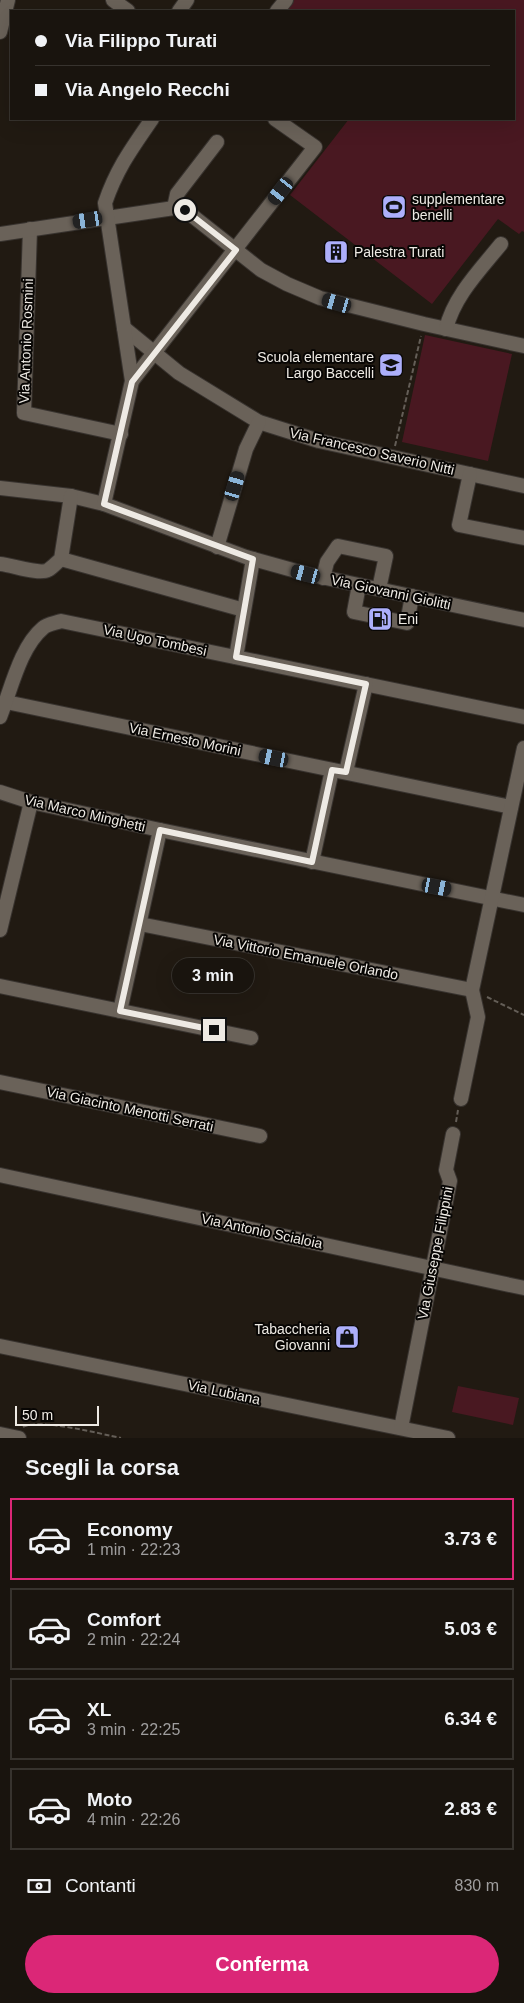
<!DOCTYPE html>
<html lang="it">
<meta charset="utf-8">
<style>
:root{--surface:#19140e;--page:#221d17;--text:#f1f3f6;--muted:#9f9e9e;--line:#37332e;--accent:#db2777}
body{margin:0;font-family:Helvetica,sans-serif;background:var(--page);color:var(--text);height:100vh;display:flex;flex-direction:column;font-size:19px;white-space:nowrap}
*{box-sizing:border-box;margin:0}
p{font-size:16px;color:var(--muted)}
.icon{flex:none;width:28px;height:28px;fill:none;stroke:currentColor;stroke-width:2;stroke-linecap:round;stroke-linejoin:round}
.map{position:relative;height:1438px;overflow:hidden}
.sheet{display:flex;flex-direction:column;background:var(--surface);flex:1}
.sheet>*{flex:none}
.guide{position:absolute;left:10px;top:10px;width:505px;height:110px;border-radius:0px;box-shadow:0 5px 20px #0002,0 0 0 1px var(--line);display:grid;align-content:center;height:110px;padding:0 25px;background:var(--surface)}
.scale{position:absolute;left:15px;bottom:12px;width:84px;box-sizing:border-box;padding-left:5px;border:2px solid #eeeae4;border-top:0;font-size:14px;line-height:18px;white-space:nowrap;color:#eeeae4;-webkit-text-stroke:4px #080604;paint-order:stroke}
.end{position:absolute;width:22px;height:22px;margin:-11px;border:6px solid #eeeae4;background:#111;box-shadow:0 0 0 2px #111}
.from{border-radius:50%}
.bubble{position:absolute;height:35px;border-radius:18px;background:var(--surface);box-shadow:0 5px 20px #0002,0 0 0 1px var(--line);font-size:16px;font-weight:600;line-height:35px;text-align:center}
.car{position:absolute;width:15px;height:30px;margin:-15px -8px;border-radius:6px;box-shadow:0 0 4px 1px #0007;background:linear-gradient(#222 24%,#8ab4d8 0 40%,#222 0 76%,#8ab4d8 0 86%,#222 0)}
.guide b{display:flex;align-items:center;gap:18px;height:48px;font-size:19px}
.guide b+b{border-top:1px solid var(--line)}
.guide i{width:12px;height:12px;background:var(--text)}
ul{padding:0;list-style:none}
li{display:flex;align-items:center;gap:15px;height:82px;margin:0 10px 8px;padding:0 15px;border:2px solid var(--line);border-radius:0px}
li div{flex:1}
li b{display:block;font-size:19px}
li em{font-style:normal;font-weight:600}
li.current{border-color:var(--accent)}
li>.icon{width:45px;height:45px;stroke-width:1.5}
h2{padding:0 25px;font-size:22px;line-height:60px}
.pay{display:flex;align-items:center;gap:12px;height:55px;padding:0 25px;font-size:19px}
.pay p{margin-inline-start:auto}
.cta{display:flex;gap:10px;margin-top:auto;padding:10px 25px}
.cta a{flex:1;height:58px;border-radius:30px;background:var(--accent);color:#fff;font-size:20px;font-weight:600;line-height:58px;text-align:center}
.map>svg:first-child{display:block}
.green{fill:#491821}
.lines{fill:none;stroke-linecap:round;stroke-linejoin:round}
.minor-casing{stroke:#38332f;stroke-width:16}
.path{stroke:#645e57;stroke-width:2;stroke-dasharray:5 2.5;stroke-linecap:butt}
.minor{stroke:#6a6259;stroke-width:14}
.route{stroke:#eeeae4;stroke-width:6}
.labels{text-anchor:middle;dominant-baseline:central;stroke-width:4;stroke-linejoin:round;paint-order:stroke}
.poi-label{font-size:14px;fill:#eeeae4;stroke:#080604;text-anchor:start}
.street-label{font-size:14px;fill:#eeeae4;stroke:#080604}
</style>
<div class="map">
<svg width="524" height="1438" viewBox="0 0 524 1438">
<rect width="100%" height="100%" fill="#211a12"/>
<g class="green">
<polygon points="292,0 524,0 524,232 522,231 519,234 498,219 432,304 290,195 349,119 514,119 514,11 284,11"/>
<polygon points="425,335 512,354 488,461 402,442"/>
<polygon points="458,1386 519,1398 513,1425 452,1412"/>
</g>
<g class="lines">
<defs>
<g id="minor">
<polyline points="113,0 128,11"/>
<polyline points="179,11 187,0"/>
<polyline points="277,11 286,0"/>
<polyline points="0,32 8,0"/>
<polyline points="174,208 177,194 217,142"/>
<polyline points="30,229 24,413 121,434"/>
<polyline points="0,234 174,208 185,210 261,270 287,284 320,298 424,324 524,346"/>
<polyline points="124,328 179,373 259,422 319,441 524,486"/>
<path d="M446,329C454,296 480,270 501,244"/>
<polyline points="132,381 315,147 275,119"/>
<polyline points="470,474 459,525 524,538"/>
<polyline points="0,488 71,496 104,504 246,557 307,574 524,620"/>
<path d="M104,504L132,381L105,203C117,168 132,148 152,119"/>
<polyline points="217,547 246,449 259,422"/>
<polyline points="61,559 244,610"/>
<path d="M0,564C12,565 39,575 48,570C53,567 57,562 61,559L71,496"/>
<polyline points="323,578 327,562 338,546 386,556 379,589"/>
<polyline points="359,585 354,612 407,623 412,596"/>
<polyline points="236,657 253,559"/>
<polyline points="6,702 511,807"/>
<path d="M0,717C11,690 20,647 43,628C47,624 56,623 61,621L524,717"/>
<polyline points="346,772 366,684"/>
<polyline points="0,792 31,802 160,830 524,905"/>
<polyline points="312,862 332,770"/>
<polyline points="140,924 472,990"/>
<polyline points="0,930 31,802"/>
<polyline points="0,986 251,1038"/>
<polyline points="120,1011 160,830"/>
<polyline points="0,1082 260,1136"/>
<polyline points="461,1099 478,1017 472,990 524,748"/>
<polyline points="0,1175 524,1288"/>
<polyline points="0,1346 448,1438"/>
<polyline points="401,1428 450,1181 446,1170 453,1134"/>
<polyline points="0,1434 19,1438"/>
</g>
</defs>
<use href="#minor" class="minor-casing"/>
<g class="path">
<polyline points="395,446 421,336"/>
<polyline points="487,997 524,1015"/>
<polyline points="456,1122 458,1110"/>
<path d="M23,1427C39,1418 101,1434 121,1438"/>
</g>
<use href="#minor" class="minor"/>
</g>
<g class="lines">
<polyline class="route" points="185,210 236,250 132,382 104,504 253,559 236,657 366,684 346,772 332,770 312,862 160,830 120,1011 214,1030"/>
</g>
<defs>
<symbol id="stadium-square" viewBox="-11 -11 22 22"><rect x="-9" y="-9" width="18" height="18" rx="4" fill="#adaffb" stroke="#080604"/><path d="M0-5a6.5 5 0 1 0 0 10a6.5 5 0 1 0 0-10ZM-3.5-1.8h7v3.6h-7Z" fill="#111"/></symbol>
<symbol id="building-square" viewBox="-11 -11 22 22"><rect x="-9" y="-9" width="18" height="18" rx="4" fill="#adaffb" stroke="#080604"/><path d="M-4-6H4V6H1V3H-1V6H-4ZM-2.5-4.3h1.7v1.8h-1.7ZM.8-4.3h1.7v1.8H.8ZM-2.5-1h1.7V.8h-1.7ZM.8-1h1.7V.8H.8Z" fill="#111"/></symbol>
<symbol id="school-square" viewBox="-11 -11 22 22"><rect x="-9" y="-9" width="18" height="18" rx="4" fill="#adaffb" stroke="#080604"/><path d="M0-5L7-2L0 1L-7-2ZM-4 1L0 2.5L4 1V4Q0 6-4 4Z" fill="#111"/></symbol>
<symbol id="fuel-square" viewBox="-11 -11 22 22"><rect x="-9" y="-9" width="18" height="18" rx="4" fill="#adaffb" stroke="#080604"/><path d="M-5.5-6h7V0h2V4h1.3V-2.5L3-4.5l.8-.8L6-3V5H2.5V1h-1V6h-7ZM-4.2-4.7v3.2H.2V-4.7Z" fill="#111"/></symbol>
<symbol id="shop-square" viewBox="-11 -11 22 22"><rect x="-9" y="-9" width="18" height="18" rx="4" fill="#adaffb" stroke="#080604"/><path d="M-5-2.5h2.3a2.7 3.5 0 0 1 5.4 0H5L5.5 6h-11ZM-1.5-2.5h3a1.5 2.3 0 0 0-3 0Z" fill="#111"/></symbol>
</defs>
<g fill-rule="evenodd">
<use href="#stadium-square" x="380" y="193" width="28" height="28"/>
<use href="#building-square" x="322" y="238" width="28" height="28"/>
<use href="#school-square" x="377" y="351" width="28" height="28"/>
<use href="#fuel-square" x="366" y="605" width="28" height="28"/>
<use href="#shop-square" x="333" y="1323" width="28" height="28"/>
</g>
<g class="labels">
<g class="poi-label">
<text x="412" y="199">supplementare<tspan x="412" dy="16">benelli</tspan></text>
<text x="354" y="252">Palestra Turati</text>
<text x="374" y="357" text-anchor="end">Scuola elementare<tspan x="374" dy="16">Largo Baccelli</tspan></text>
<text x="398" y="619">Eni</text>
<text x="330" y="1329" text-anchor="end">Tabaccheria<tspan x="330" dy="16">Giovanni</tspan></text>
</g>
<g class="street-label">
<text transform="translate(26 341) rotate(-88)">Via Antonio Rosmini</text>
<text transform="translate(372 451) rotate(13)">Via Francesco Saverio Nitti</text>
<text transform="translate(391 592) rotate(12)">Via Giovanni Giolitti</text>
<text transform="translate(155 640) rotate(12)">Via Ugo Tombesi</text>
<text transform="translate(185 739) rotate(12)">Via Ernesto Morini</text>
<text transform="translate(85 813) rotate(13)">Via Marco Minghetti</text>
<text transform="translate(306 957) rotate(11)">Via Vittorio Emanuele Orlando</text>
<text transform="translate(130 1109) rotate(12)">Via Giacinto Menotti Serrati</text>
<text transform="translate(262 1231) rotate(12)">Via Antonio Scialoia</text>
<text transform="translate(435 1253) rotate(-79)">Via Giuseppe Filippini</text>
<text transform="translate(224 1392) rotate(12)">Via Lubiana</text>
</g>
</g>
</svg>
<div class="scale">50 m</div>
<i class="end from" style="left:185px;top:210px"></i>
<i class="end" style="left:214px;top:1030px"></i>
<div class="bubble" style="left:172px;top:958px;width:82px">3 min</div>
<i class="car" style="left:281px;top:191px;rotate:218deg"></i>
<i class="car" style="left:88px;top:220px;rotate:261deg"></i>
<i class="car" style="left:337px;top:303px;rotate:286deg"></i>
<i class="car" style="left:235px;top:486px;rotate:17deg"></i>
<i class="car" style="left:306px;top:574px;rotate:285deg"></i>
<i class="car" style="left:274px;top:758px;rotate:282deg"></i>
<i class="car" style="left:437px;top:887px;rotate:101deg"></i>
<div class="guide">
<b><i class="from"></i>Via Filippo Turati</b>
<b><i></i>Via Angelo Recchi</b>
</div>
</div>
<section class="sheet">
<h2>Scegli la corsa</h2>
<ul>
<li class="current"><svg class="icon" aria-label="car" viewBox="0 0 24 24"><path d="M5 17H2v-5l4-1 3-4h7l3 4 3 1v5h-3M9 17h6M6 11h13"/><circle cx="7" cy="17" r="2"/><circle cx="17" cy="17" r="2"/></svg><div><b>Economy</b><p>1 min · 22:23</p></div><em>3.73 €</em></li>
<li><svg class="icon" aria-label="car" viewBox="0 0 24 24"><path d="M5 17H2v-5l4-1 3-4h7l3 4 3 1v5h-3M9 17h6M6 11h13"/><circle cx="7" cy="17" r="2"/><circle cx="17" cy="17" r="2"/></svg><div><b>Comfort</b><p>2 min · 22:24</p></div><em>5.03 €</em></li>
<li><svg class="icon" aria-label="car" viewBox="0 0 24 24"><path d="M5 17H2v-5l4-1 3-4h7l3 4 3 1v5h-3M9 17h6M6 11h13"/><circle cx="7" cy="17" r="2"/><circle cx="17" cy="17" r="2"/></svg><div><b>XL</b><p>3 min · 22:25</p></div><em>6.34 €</em></li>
<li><svg class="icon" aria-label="car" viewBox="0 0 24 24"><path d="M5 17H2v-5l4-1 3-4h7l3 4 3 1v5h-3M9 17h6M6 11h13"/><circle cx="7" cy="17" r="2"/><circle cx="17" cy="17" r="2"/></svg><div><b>Moto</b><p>4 min · 22:26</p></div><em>2.83 €</em></li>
</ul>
<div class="pay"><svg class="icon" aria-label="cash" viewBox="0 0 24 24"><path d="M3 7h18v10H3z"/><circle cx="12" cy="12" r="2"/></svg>Contanti<p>830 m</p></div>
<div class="cta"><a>Conferma</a></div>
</section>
